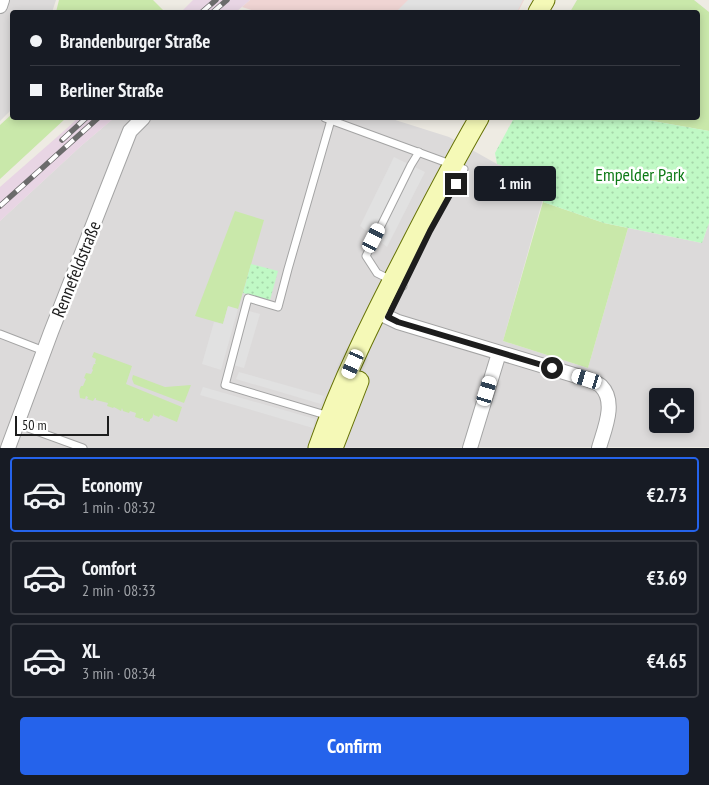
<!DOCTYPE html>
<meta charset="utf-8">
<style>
:root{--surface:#171b24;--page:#242831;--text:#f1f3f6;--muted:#9ea1a6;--line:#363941;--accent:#2563eb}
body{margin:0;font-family:"PT Sans Narrow",sans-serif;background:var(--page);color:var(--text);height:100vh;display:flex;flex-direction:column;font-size:19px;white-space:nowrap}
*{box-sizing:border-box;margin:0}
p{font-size:16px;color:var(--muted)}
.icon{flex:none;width:28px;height:28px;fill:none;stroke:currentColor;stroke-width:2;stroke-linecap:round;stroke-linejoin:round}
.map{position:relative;height:448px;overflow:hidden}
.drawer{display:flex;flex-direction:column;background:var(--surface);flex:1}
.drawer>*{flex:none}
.hud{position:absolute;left:10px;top:10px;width:690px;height:110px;border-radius:5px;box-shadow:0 2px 8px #0003;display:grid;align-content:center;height:110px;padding:0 20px;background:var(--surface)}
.buttons{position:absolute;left:649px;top:388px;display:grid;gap:10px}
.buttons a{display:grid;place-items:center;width:45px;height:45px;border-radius:5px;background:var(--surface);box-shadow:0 2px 8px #0003;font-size:25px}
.scale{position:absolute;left:15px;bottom:12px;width:94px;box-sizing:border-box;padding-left:5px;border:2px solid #1d1d1d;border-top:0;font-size:14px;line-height:18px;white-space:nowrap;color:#1d1d1d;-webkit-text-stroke:4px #fff;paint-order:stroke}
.end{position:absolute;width:22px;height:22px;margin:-11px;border:6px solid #1d1d1d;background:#fff;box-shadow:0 0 0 2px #fff}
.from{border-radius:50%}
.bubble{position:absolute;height:35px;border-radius:5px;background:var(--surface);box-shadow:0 2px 8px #0003;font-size:16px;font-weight:800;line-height:35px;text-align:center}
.car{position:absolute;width:15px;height:30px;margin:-15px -8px;border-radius:6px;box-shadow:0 0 4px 1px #0007;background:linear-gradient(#fff 24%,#345 0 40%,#fff 0 76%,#345 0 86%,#fff 0)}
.hud b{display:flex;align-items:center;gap:18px;height:48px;font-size:19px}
.hud b+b{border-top:1px solid var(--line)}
.hud i{width:12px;height:12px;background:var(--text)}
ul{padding:9px 0 0;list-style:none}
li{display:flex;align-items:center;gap:15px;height:75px;margin:0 10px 8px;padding:0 10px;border:2px solid var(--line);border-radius:5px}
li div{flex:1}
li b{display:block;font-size:19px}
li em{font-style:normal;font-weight:800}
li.on{border-color:var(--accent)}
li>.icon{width:45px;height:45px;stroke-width:1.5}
.cta{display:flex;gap:10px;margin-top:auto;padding:10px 20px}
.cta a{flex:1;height:58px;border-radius:5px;background:var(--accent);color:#fff;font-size:20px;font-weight:800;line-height:58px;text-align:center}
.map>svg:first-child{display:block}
.residential{fill:#dcdada;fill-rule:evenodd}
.commercial{fill:#efd4d3}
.industrial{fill:#e8d5e4}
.grass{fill:#c9e8aa}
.park{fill:url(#park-dots)}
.parking{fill:#e1e1e1}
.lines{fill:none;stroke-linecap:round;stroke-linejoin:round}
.lane-casing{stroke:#a4a4a4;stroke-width:9}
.street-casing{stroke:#a4a4a4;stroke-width:16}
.secondary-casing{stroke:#677306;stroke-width:21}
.lane{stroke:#fff;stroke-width:7}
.street{stroke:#fff;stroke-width:14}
.secondary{stroke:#f5f9b7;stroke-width:19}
.rail-casing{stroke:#6b6b6b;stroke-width:5.5}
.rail{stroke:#fff;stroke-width:4;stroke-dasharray:11;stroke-linecap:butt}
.route{stroke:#1d1d1d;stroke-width:6}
.labels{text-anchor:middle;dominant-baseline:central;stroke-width:5;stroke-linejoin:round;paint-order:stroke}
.park-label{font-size:18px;fill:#0d7a16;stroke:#fff}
.street-label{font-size:18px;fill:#1d1d1d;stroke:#fff}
</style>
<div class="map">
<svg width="709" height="448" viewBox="0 0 709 448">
<defs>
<pattern id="park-dots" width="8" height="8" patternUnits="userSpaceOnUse" patternTransform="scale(1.25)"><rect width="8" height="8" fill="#c0f9c5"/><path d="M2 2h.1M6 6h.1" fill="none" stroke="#a5d5a9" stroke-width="1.8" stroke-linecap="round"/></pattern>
</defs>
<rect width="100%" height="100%" fill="#eeebe3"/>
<g class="residential">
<polygon points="0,0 56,0 52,12 12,12 12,109 0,121"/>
<path d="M114,118H389L449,137L497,164L548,181L503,341L588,368L628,228L702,243L709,223V447L0,448V221L81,146ZM658,396H685V424H658Z"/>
</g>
<polygon class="commercial" points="250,0 524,0 518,12 258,12 242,7"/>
<g class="industrial">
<polygon points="193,0 250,0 236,12 181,12"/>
<polygon points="78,118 114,118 81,146 0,221 0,187 65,130"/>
</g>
<g class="grass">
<polygon points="59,0 153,0 165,12 56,12"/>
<polygon points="577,0 694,0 709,12 709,131 636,118 698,118 698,12 570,12"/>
<polygon points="12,114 12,118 66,118 0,179 0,125"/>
<polygon points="543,202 604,223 628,228 588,368 503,341"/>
<polygon points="235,211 264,220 238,309 228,307 223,324 195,316"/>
<polygon points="94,352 132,366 126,384 182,407 177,422 160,415 159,417 154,415 154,413 152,418 150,419 150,421 148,422 143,420 143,418 142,418 141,419 135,417 136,413 130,411 129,413 123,411 122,408 121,411 114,407 113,408 107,406 108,403 96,400 96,398 95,398 93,401 87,399 88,397 86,396 85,399 80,398 79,391 81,386 83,386 86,379 84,378 86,373 91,374 93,370 92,369 94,364 96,364 95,363 96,359 92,357"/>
<polygon points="133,375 165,387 191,385 184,403 134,384 132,379"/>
</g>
<g class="park">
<polygon points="514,118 636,118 709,131 709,223 702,243 604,223 543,202 548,181 497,164 495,153"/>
<polygon points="251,264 278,271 270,300 243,293"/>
</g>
<g class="parking">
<polygon points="408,0 523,0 517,12 396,12"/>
<polygon points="394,157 425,172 387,247 360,226"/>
<polygon points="228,306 238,309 221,370 202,364 214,322 223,324"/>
<polygon points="249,311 260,314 244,368 233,365"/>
<polygon points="239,372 324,396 321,404 236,379"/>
<polygon points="203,387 315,419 313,428 200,395"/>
</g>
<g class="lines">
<defs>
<g id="lane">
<polyline points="325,118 464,169"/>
<polyline points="403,286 377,273 366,256 411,165 419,152"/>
<polyline points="0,334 44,351"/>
<polyline points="329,416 225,385 248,298 278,307 288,269 331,120"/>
<polyline points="17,424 83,448"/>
</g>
<g id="street">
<polyline points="0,6 2,0"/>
<path d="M377,312L398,322L587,379C591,381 598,383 601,386C617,402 604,430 599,448"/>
<polyline points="8,448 51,332 130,131 143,118"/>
<polyline points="470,448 499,353"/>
</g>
<g id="secondary">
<polyline points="538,12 545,0"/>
<path d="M318,448C341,382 373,318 405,256C429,209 453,163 479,118"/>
<polyline points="333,448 359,381"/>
</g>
</defs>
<use href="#lane" class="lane-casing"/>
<use href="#street" class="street-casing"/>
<use href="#secondary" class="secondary-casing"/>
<use href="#lane" class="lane"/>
<use href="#street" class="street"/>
<use href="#secondary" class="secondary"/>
<defs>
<g id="rail">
<polyline points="202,12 216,0"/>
<polyline points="213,12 227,0"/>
<polyline points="62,140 86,118"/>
<polyline points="0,206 98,118"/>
</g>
</defs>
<use href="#rail" class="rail-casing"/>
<use href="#rail" class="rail"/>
</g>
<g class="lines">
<polyline class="route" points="456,184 430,231 388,317 398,322 552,368"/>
</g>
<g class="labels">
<g class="park-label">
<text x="640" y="174">Empelder Park</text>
</g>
<g class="street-label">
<text transform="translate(76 269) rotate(-68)">Rennefeldstraße</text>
</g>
</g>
</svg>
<div class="buttons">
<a><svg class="icon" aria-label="locate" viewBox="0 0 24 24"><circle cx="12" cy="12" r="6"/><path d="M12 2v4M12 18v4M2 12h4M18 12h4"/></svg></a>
</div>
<div class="scale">50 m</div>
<i class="end from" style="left:552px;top:368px"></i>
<i class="end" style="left:456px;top:184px"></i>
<div class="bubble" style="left:474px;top:166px;width:82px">1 min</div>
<i class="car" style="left:374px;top:238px;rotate:27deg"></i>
<i class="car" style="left:353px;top:364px;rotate:204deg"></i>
<i class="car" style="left:587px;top:379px;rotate:287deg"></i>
<i class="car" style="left:487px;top:391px;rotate:17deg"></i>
<div class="hud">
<b><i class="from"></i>Brandenburger Straße</b>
<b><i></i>Berliner Straße</b>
</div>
</div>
<section class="drawer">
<ul>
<li class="on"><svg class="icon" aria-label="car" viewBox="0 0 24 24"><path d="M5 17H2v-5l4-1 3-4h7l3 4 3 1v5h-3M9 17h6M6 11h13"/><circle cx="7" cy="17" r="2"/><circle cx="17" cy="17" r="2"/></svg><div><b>Economy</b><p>1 min · 08:32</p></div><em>€2.73</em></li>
<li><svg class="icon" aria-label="car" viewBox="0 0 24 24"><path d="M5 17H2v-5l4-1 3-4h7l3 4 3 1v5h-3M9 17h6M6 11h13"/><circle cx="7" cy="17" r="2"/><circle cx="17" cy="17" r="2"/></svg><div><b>Comfort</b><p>2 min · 08:33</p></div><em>€3.69</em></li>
<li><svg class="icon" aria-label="car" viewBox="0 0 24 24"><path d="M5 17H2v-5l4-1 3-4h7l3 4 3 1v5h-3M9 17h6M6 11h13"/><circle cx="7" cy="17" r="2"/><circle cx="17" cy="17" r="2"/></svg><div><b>XL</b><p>3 min · 08:34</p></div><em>€4.65</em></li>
</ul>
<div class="cta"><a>Confirm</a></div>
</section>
